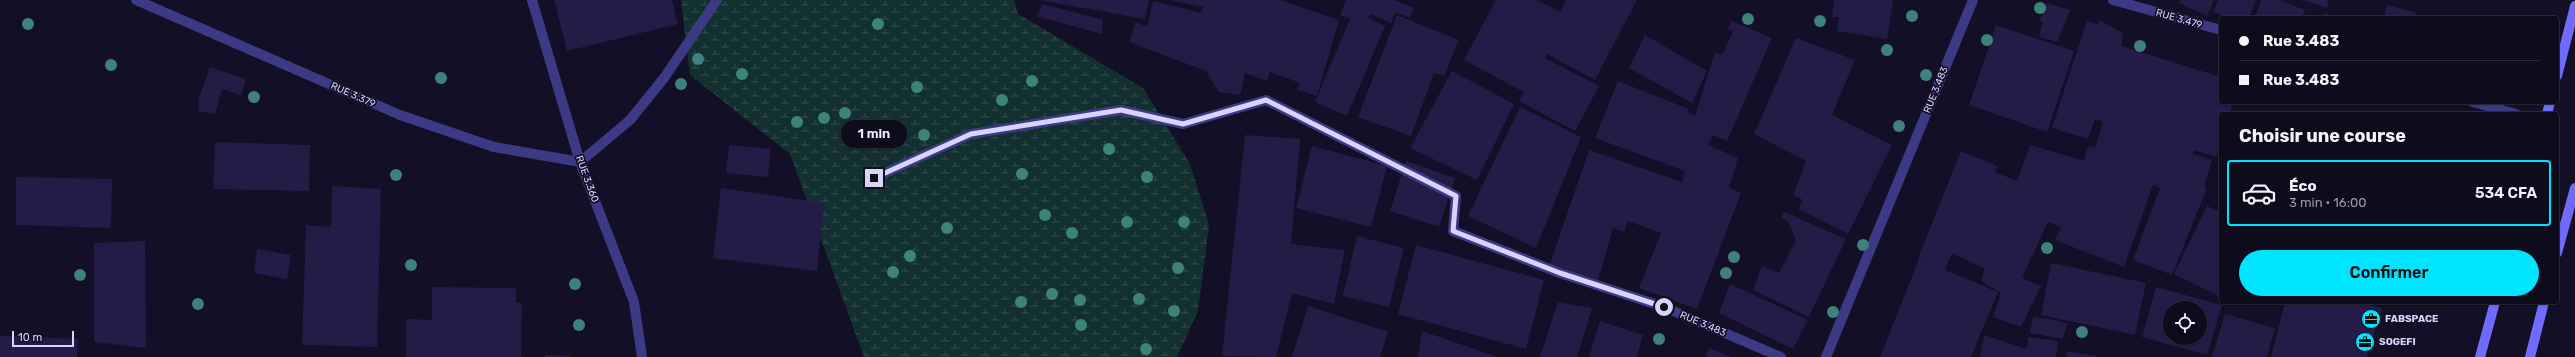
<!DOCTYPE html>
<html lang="fr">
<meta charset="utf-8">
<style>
:root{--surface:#0e0b1c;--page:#1c1929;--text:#f1f3f6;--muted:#9b9ba3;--line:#2e2b3b;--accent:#00e5ff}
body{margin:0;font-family:Rubik,sans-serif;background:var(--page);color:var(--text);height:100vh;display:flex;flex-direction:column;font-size:15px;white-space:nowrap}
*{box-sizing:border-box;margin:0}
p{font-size:13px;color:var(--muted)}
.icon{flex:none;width:22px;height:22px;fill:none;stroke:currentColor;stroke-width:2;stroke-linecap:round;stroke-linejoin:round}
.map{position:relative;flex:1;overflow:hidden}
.details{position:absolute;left:2219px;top:112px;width:340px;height:192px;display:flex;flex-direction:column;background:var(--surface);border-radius:4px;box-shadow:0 1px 3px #0004,0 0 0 1px var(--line)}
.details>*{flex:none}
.banner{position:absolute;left:2219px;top:16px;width:340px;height:88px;border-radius:4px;box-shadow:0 1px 3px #0004,0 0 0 1px var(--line);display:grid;align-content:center;height:88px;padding:0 20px;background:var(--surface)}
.controls{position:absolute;left:2163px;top:301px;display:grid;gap:8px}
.controls a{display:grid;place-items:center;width:44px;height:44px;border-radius:50%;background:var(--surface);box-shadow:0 1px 3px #0004,0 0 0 1px var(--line);font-size:20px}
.scale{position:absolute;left:12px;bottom:10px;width:62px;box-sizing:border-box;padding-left:4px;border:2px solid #d9d4ff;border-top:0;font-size:11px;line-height:14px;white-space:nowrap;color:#d9d4ff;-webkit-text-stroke:3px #130f26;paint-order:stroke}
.end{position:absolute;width:18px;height:18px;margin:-9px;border:5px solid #d9d4ff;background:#111;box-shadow:0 0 0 2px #111}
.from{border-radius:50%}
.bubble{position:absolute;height:28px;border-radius:14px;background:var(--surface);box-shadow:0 1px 3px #0004,0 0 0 1px var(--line);font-size:13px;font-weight:600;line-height:28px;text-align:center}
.banner b{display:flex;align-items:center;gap:14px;height:38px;font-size:15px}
.banner b+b{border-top:1px solid var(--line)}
.banner i{width:10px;height:10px;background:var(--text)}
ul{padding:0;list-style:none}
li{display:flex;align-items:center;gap:12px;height:66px;margin:0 8px 6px;padding:0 12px;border:2px solid transparent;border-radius:4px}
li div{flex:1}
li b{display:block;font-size:15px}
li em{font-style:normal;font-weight:600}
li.on{border-color:var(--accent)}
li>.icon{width:36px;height:36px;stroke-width:1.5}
h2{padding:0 20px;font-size:18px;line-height:48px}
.cta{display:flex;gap:8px;margin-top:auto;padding:8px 20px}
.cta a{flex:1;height:46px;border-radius:24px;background:var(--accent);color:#111;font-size:16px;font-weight:600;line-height:46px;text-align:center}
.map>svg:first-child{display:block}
.wetland{fill:url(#wetland-marsh)}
.building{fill:#241b47;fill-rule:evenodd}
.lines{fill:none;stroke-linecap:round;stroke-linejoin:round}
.street{stroke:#3d3a85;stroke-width:10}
.secondary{stroke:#6f6bff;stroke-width:10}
.tree{fill:#3d827b}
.route{stroke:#d9d4ff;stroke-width:5}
.labels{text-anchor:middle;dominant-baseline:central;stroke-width:3.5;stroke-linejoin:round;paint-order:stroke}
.street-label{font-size:10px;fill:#d9d4ff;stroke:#130f26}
.poi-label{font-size:10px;font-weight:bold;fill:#d9d4ff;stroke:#130f26;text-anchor:start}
</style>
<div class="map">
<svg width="2575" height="357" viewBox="0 0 2575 357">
<defs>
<pattern id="wetland-marsh" width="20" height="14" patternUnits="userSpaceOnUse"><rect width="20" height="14" fill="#12302f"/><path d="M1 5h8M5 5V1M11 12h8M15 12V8" fill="none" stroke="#344d4e"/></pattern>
</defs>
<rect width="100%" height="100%" fill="#130f26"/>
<polygon class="wetland" points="681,0 1014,0 1018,14 1143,88 1190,164 1209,225 1198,311 1177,357 864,357 790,154 690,75"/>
<g class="building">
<polygon points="554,0 672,0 678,24 567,51"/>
<polygon points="1039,0 1149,0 1145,19"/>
<polygon points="1168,0 1280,0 1339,20 1317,96 1297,90 1300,83 1270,72 1267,81 1245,73 1240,95 1219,92 1206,71 1129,42 1136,22 1147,27 1153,1 1201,13 1204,7"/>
<polygon points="1346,0 1394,0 1414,8 1410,18 1395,12 1391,23 1370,14 1368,18 1385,26 1347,116 1315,102 1350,19 1340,15"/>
<polygon points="1496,0 1537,0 1560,12 1566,0 1637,0 1595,80 1547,54 1545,58 1599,86 1575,131 1519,101 1524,92 1464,60"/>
<polygon points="1834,0 1893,0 1887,39 1837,31 1839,17 1832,17"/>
<polygon points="2181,0 2214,0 2207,16 2179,3"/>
<polygon points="2218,0 2256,0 2249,18 2230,18 2213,12"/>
<polygon points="2261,0 2280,0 2305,10 2302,18 2255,18"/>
<polygon points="2302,0 2329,0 2327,8"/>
<polygon points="2046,3 2070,10 2057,42 2039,37 2043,22 2040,21"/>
<polygon points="1043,4 1103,20 1102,34 1036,16"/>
<polygon points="2387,5 2417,13 2415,18 2384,18"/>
<polygon points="2325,13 2341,18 2323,18"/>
<polygon points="2309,14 2320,18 2307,18"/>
<polygon points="1397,15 1459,40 1444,76 1434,73 1411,136 1358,117"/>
<polygon points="2099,20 2123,33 2121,46 2221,77 2221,102 2233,102 2229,114 2221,114 2221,141 2216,157 2194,150 2193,154 2212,160 2204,187 2207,188 2172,275 2133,260 2160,188 2153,185 2124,267 2055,240 2061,227 2048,222 2022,278 2041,286 2021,327 1993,317 2001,293 1981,281 1985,269 1952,253 1945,270 1998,292 1971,357 1880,357 1919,259 1944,269 1918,258 1961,151 1998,166 1995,172 2017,181 2030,145 2084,161 2088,146 2095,148 2103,122 2095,119 2088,139 2052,128 2087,21 2098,24"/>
<polygon points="1731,21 1772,38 1727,141 1713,135 1708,145 1738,158 1729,187 1741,193 1697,309 1639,288 1661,233 1628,221 1624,232 1613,228 1598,281 1550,264 1589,150 1682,182 1685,171 1595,138 1618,81 1689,109 1688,113 1695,116 1715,52 1722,55 1733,31 1728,29"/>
<polygon points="1996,25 2074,51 2047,132 1969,105"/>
<polygon points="1645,35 1707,71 1692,103 1629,68"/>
<polygon points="1796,38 1855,60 1832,115 1892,145 1848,234 1798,209 1803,200 1793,195 1806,161 1754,134"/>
<polygon points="210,67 246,79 241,95 222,89 215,114 198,111 199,98"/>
<polygon points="1452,71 1514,104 1477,180 1410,148"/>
<polygon points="1520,107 1581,137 1536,248 1468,216"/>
<polygon points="1245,135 1300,139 1291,244 1345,250 1334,304 1292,293 1276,357 1222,356"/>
<polygon points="215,142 310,145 309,191 213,189"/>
<polygon points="729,145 771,149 768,177 726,173"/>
<polygon points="1312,146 1387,166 1371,227 1296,208"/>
<polygon points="1406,161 1455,178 1439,227 1390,211"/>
<polygon points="16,177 112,179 111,228 16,225"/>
<polygon points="332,186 381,189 377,347 302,345 306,225 331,227"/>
<polygon points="721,188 824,203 817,271 713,258"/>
<polygon points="2207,206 2221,212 2221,297 2174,274"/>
<polygon points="1784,212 1846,239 1809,317 1753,290 1762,266 1779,273 1796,240 1788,221 1781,218"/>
<polygon points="1357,236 1404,248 1389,307 1343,296"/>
<polygon points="145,241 146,348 94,342 94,243"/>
<polygon points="1416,245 1544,280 1526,349 1398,314"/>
<polygon points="257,249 291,255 287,279 254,273"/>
<polygon points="2051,263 2146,283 2135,335 2041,315"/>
<polygon points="1730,284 1808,320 1793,349 1719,313"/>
<polygon points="432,287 516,288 516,303 522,303 521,357 406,357 406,319 432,320"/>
<path d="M2156,287L2222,305L2207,355L2142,337ZM2170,308H2200V338H2170Z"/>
<polygon points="1558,302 1592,308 1577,357 1540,357"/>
<polygon points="2285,302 2358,302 2382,308 2367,357 2271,357"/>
<polygon points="1308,306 1388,332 1380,357 1292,357"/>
<polygon points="2225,314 2275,328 2267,357 2212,357"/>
<polygon points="2033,316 2067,323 2063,339 2030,333"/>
<polygon points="1600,321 1643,335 1637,357 1589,357"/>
<polygon points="1422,331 1498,357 1418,357"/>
<polygon points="1984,335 2027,349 2028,337 2058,341 2056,357 1980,357"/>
<polygon points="0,336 78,339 77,357 0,357"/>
<polygon points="1709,348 1731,357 1706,357"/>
<polygon points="2067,351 2096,356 2096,357 2066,357"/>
<polygon points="545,355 570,356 570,357 545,357"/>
</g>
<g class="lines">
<g class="street">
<polyline points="136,0 400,115 494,147 580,162 630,120 664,78 717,0"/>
<polyline points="532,0 580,162 634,302 642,357"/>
<polyline points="2113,0 2221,30"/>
<polyline points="2473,102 2516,114"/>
<polyline points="874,178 971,134 1121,110 1183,124 1266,100 1456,196 1453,231 1560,273 1664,307 1781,357"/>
<polyline points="1826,357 1973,0"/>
</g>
<g class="secondary">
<polyline points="2557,76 2575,6"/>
<polyline points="2547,114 2550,102"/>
<polyline points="2557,253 2575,188"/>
<polyline points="2480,357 2495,302"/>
<polyline points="2530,357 2544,302"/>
</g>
</g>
<g class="tree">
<circle cx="2040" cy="8" r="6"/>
<circle cx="1912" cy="16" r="6"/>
<circle cx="1748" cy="19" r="6"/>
<circle cx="1820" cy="21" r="6"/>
<circle cx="28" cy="24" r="6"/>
<circle cx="878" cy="24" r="6"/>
<circle cx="1987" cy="40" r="6"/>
<circle cx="2140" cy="46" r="6"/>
<circle cx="1887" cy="50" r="6"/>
<circle cx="698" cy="59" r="6"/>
<circle cx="111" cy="65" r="6"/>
<circle cx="742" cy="74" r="6"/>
<circle cx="1926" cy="75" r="6"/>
<circle cx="441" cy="78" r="6"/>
<circle cx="1032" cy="81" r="6"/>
<circle cx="681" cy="84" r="6"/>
<circle cx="917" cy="87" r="6"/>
<circle cx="254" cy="97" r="6"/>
<circle cx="1002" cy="100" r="6"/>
<circle cx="845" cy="113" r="6"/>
<circle cx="824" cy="118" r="6"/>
<circle cx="797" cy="122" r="6"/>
<circle cx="1899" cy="126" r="6"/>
<circle cx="924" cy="135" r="6"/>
<circle cx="1109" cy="149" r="6"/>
<circle cx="1022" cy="174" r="6"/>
<circle cx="396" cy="175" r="6"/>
<circle cx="1147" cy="177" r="6"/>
<circle cx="1045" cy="215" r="6"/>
<circle cx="1127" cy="222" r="6"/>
<circle cx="1184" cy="222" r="6"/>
<circle cx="947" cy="228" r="6"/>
<circle cx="1072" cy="233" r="6"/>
<circle cx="1863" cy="245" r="6"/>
<circle cx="2047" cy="248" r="6"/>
<circle cx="910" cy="256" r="6"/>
<circle cx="1734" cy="257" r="6"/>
<circle cx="411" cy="265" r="6"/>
<circle cx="1178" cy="268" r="6"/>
<circle cx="893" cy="272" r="6"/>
<circle cx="1726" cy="273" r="6"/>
<circle cx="80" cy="275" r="6"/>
<circle cx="575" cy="284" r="6"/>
<circle cx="1052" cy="294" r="6"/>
<circle cx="1139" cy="299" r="6"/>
<circle cx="1080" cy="300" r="6"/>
<circle cx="1021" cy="302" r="6"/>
<circle cx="198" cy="304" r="6"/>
<circle cx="1174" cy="311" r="6"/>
<circle cx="1833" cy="312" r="6"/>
<circle cx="579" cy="325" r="6"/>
<circle cx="1081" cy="325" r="6"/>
<circle cx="2082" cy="332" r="6"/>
<circle cx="1659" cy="339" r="6"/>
<circle cx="1146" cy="349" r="6"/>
</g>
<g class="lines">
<polyline class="route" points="874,178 971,134 1121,110 1183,124 1266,100 1456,196 1453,231 1560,273 1664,307"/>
</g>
<defs>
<symbol id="office-disc" viewBox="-11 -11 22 22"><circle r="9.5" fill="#00e5ff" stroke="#130f26"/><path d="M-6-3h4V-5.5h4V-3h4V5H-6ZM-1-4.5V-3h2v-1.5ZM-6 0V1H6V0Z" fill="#111"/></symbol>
</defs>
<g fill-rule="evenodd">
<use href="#office-disc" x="2360" y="308" width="22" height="22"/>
<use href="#office-disc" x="2354" y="331" width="22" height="22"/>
</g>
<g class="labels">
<g class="street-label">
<text transform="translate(2179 19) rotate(16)">RUE 3.479</text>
<text transform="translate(1936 90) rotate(-68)">RUE 3.483</text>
<text transform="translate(353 95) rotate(24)">RUE 3.379</text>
<text transform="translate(587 179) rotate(70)">RUE 3.360</text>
<text transform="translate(1703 324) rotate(23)">RUE 3.483</text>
</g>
<g class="poi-label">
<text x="2385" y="319">FABSPACE</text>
<text x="2379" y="342">SOGEFI</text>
</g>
</g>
</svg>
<div class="controls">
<a><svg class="icon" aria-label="locate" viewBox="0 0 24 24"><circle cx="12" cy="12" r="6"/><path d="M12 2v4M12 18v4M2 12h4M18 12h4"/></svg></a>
</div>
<div class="scale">10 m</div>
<i class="end from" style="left:1664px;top:307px"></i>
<i class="end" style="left:874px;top:178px"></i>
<div class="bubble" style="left:841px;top:120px;width:66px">1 min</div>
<div class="banner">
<b><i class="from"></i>Rue 3.483</b>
<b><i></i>Rue 3.483</b>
</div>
<section class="details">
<h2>Choisir une course</h2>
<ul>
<li class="on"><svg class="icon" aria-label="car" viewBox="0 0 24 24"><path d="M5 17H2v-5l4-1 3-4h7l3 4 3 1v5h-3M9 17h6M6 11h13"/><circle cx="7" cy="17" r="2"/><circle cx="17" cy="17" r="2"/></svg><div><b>Éco</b><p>3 min · 16:00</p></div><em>534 CFA</em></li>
</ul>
<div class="cta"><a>Confirmer</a></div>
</section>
</div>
